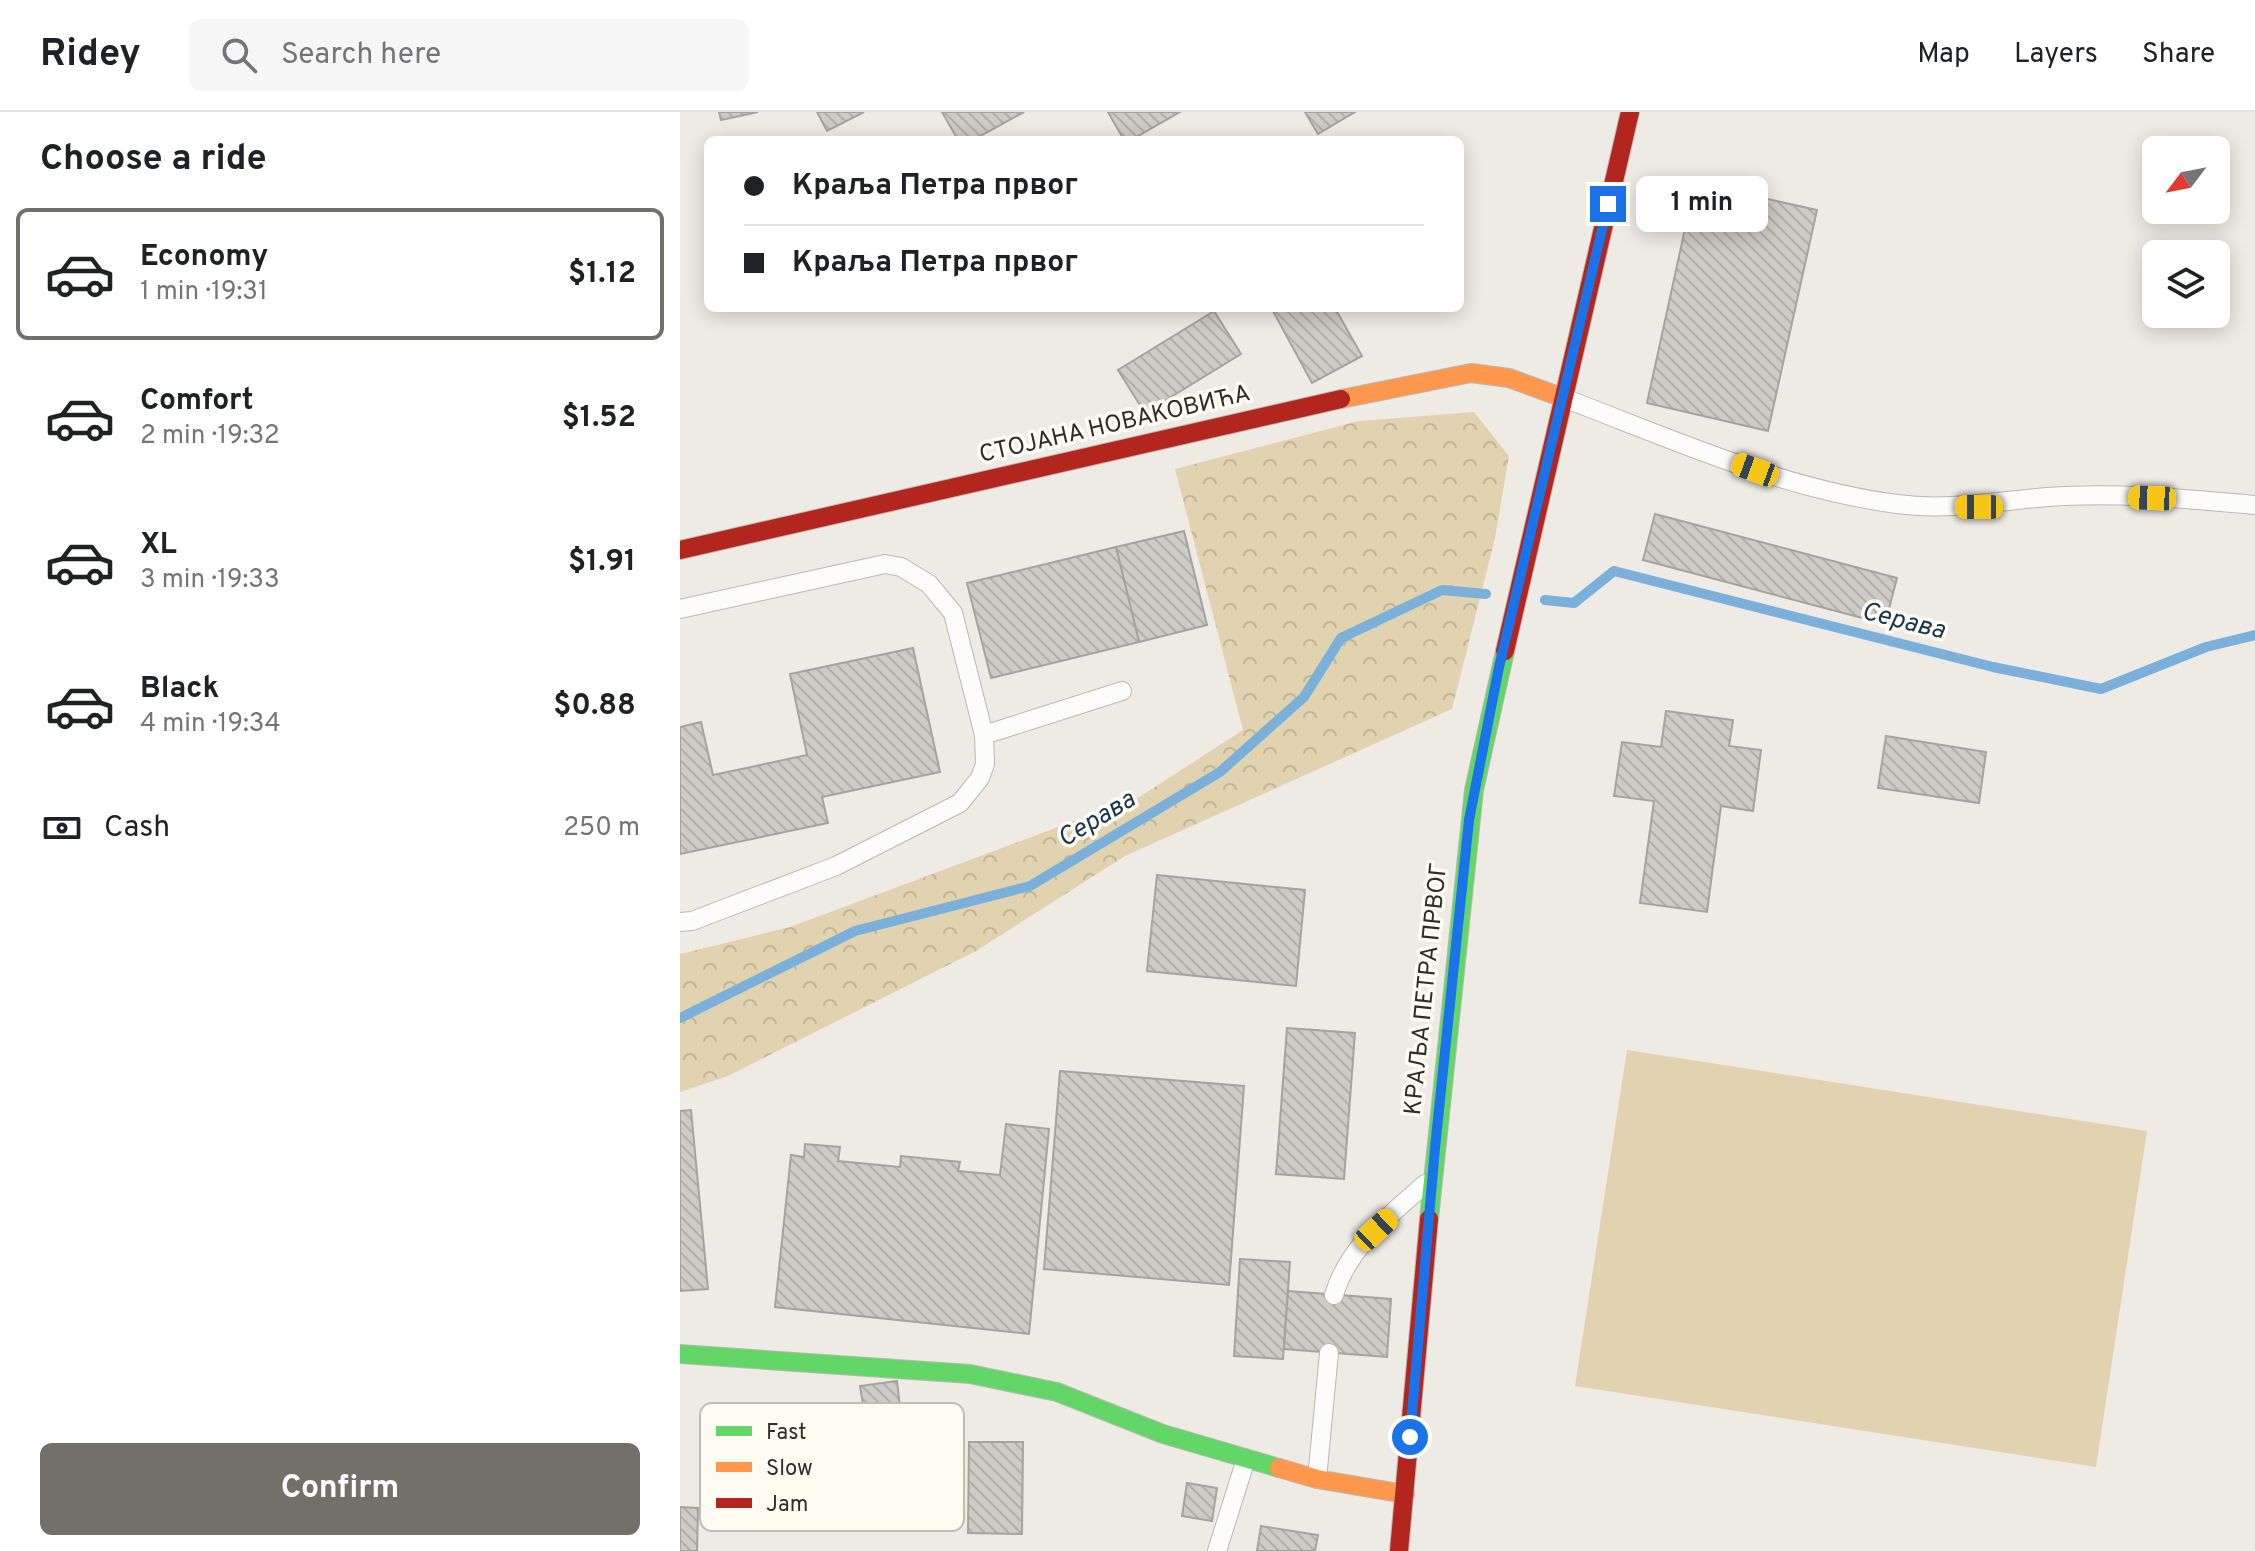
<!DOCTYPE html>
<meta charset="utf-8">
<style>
:root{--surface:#fff;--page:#f6f6f6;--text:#202124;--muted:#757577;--line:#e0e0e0;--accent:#727069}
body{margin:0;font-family:Overpass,sans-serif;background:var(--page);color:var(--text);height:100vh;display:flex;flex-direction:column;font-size:30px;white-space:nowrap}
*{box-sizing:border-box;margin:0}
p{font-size:26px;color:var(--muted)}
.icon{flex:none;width:44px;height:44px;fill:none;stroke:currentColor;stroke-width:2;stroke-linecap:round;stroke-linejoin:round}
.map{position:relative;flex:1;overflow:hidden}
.panel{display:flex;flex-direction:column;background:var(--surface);width:680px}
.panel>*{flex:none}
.top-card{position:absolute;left:24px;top:24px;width:760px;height:176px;border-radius:12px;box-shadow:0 4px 20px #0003;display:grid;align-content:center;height:176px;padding:0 40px;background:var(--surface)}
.needle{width:52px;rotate:238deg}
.buttons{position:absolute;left:1462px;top:24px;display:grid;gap:16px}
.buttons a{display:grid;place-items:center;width:88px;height:88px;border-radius:12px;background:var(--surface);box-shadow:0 4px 20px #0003;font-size:40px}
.end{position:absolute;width:36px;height:36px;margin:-18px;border:10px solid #1a73e8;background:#fff;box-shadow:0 0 0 4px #fff}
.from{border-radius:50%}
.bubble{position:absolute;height:56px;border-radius:12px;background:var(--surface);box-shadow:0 4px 20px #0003;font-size:26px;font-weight:700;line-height:56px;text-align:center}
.car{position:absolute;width:24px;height:48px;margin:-24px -12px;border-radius:10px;box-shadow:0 0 6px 2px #0007;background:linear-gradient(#f5c518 24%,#345 0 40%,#f5c518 0 76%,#345 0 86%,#f5c518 0)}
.top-card b{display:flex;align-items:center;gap:28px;height:76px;font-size:30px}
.top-card b+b{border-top:2px solid var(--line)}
.top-card i{width:20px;height:20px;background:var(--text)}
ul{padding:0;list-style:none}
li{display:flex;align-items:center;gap:24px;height:132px;margin:0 16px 12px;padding:0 24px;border:4px solid transparent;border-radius:12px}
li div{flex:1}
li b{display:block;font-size:30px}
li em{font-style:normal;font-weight:700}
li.on{border-color:var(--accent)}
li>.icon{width:72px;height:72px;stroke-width:1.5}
h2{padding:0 40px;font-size:36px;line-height:96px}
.pay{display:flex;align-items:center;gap:20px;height:88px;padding:0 40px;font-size:30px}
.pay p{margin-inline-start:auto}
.action{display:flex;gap:16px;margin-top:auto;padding:16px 40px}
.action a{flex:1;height:92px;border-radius:12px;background:var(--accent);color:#fff;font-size:32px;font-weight:700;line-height:92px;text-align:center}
header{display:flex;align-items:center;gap:48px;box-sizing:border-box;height:112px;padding:0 40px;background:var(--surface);border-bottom:2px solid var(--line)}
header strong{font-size:38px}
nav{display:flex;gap:44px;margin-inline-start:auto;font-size:28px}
.search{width:560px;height:72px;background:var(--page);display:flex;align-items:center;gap:20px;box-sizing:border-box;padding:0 28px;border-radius:12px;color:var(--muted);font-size:30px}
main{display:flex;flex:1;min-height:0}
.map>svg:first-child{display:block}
.grass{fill:#e2d3b0}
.forest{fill:url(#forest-crowns)}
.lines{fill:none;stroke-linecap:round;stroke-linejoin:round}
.stream{stroke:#7ab0da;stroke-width:10}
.building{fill:url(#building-back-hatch);stroke:#a5a39e;stroke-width:2}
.lane-casing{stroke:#bbb8b3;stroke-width:20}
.fast-casing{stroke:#bbb8b3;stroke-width:20}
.slow-casing{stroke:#bbb8b3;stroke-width:20}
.jam-casing{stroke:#bbb8b3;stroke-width:20}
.lane{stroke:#fcfcfb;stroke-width:18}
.fast{stroke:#63d668;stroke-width:18}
.slow{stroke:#ff974d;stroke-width:18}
.jam{stroke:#b3261e;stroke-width:18}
.route{stroke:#1a73e8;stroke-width:10}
.labels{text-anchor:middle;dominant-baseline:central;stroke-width:7;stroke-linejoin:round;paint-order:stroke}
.street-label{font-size:24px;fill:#2f2d27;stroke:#fefbf2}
.water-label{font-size:26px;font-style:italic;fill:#163651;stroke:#fefbf2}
.key{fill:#fefbf2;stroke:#c0bdb5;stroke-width:2}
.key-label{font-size:22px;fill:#2f2d27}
</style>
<header>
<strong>Ridey</strong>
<div class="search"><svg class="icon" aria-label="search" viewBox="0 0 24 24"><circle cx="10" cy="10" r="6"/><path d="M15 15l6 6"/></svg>Search here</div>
<nav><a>Map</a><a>Layers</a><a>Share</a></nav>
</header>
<main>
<section class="panel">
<h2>Choose a ride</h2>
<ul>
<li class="on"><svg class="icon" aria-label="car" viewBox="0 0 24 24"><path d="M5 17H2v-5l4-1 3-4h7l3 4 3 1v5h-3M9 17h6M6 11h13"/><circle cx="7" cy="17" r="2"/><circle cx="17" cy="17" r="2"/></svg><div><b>Economy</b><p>1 min · 19:31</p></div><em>$1.12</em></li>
<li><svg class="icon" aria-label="car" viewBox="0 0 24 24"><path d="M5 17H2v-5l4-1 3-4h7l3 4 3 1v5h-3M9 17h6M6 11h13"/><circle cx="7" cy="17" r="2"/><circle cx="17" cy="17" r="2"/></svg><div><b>Comfort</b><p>2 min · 19:32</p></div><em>$1.52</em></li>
<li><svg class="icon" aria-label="car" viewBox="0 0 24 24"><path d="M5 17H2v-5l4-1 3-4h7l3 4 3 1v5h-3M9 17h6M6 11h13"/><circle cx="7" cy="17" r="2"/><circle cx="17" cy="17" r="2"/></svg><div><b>XL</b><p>3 min · 19:33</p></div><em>$1.91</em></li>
<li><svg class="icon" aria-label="car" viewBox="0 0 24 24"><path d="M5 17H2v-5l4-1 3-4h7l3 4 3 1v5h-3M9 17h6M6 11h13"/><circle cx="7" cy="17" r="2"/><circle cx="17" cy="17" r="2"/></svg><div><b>Black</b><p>4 min · 19:34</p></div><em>$0.88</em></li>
</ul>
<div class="pay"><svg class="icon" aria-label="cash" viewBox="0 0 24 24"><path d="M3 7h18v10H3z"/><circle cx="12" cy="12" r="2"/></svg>Cash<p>250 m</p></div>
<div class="action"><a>Confirm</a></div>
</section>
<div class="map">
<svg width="1575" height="1439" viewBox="0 0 1575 1439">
<defs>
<pattern id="forest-crowns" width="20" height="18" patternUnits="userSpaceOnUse" patternTransform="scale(2)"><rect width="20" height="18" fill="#e2d3b0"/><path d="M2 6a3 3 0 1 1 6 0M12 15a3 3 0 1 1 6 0" fill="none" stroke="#c2b597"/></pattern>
<pattern id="building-back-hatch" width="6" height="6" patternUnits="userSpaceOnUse" patternTransform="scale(2)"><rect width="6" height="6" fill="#cecbc5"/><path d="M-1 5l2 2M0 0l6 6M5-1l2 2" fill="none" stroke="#b1afa9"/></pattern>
</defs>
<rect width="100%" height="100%" fill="#eeebe4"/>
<polygon class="grass" points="947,938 1467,1019 1416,1355 895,1274"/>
<polygon class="forest" points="794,300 829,344 815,426 772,597 445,744 296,839 48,964 0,980 0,842 110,815 461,684 563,618 495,357 679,309"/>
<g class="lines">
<g class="stream">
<polyline points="865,488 894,491 934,459 1313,555 1421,577 1526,535 1575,523"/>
<polyline points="0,906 175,819 350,774 540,660 624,585 661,526 762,478 806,482"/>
</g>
</g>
<g class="building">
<polygon points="39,0 78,0 41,8"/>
<polygon points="137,0 184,0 147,19"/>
<polygon points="262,0 344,0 293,28 278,28"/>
<polygon points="428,0 500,0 451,28 444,28"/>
<polygon points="625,0 675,0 638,22"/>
<polygon points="1015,71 1137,98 1088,319 967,291"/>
<polygon points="599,196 655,196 682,244 632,271 593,199"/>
<polygon points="534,199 561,242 465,301 438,258"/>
<polygon points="975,402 1217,466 1205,512 963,448"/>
<polygon points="504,419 527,513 459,530 436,435"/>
<polygon points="436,435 459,530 311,566 287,471"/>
<polygon points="233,536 260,660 142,685 148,711 0,742 0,615 21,610 33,663 127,643 110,562"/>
<polygon points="986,599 1053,608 1049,634 1081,638 1073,699 1041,694 1027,800 960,791 974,689 934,684 942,630 981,635"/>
<polygon points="1206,624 1306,640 1299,691 1198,676"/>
<polygon points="477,763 625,778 616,874 467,859"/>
<polygon points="607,916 675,921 664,1067 596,1062"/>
<polygon points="380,959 564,974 549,1173 364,1157"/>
<polygon points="11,998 28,1177 0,1179 0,999"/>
<polygon points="326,1012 369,1017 349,1222 95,1195 111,1043 124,1045 125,1032 160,1035 158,1049 220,1055 221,1044 280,1050 278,1059 320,1063"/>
<polygon points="560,1147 610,1150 603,1247 554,1244"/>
<polygon points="608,1179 711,1187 707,1245 604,1237"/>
<polygon points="217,1269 220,1295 184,1299 180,1274"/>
<polygon points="289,1330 343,1330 342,1422 288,1421"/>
<polygon points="507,1371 537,1376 532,1409 502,1404"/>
<polygon points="0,1395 18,1396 17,1439 0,1439"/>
<polygon points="581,1414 638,1423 635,1439 577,1439"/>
</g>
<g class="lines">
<defs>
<g id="lane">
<path d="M881,285C990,326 1101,377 1217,392C1269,399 1317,389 1368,385C1437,380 1507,387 1575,393"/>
<polyline points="0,497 205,452 221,455 249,472 273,501 304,623 305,652 300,666 280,691 156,754 12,809 0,810"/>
<polyline points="304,623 442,579"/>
<path d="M654,1183C668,1135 709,1104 745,1072"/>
<polyline points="637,1367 649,1241"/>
<polyline points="537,1439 566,1347"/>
</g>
<g id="fast">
<polyline points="749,1107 794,678 825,539"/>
<polyline points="0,1242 290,1262 377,1280 483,1322 599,1356"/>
</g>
<g id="slow">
<polyline points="661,287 791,261 829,266 881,285"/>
<polyline points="599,1356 637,1367 725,1382"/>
</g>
<g id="jam">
<polyline points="0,438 661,287"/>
<polyline points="825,539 950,0"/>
<polyline points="719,1439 749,1107"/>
</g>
</defs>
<use href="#lane" class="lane-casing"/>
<use href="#fast" class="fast-casing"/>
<use href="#slow" class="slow-casing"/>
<use href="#jam" class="jam-casing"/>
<use href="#lane" class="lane"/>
<use href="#fast" class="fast"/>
<use href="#slow" class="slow"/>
<use href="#jam" class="jam"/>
</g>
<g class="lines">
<polyline class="route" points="730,1325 755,1036 789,708 819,555 928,92"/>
</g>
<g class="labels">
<g class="street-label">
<text transform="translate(435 313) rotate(-13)">СТОЈАНА НОВАКОВИЋА</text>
<text transform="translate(747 877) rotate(-84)">КРАЉА ПЕТРА ПРВОГ</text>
</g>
<g class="water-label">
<text transform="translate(1223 510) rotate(14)">Серава</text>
<text transform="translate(417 708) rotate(-31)">Серава</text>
</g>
</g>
<rect x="20" y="1291" width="264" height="128" rx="12" class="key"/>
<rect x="36" y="1314" width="36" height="10" fill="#63d668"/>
<rect x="36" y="1350" width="36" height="10" fill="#ff974d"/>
<rect x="36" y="1386" width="36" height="10" fill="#b3261e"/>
<g class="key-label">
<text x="86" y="1327">Fast</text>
<text x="86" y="1363">Slow</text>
<text x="86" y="1399">Jam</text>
</g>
</svg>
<div class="buttons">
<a><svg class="needle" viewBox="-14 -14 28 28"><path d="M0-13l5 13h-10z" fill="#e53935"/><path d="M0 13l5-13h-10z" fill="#757577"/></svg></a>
<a><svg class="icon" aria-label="layers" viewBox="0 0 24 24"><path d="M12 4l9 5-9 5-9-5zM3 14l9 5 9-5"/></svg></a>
</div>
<i class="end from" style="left:730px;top:1325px"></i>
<i class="end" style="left:928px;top:92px"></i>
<div class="bubble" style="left:956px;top:64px;width:132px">1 min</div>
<i class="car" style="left:1075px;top:358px;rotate:290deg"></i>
<i class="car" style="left:1472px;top:386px;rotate:272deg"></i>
<i class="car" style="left:1299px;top:395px;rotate:270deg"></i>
<i class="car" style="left:696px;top:1118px;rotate:47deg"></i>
<div class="top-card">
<b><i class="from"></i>Краља Петра првог</b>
<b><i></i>Краља Петра првог</b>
</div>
</div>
</main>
